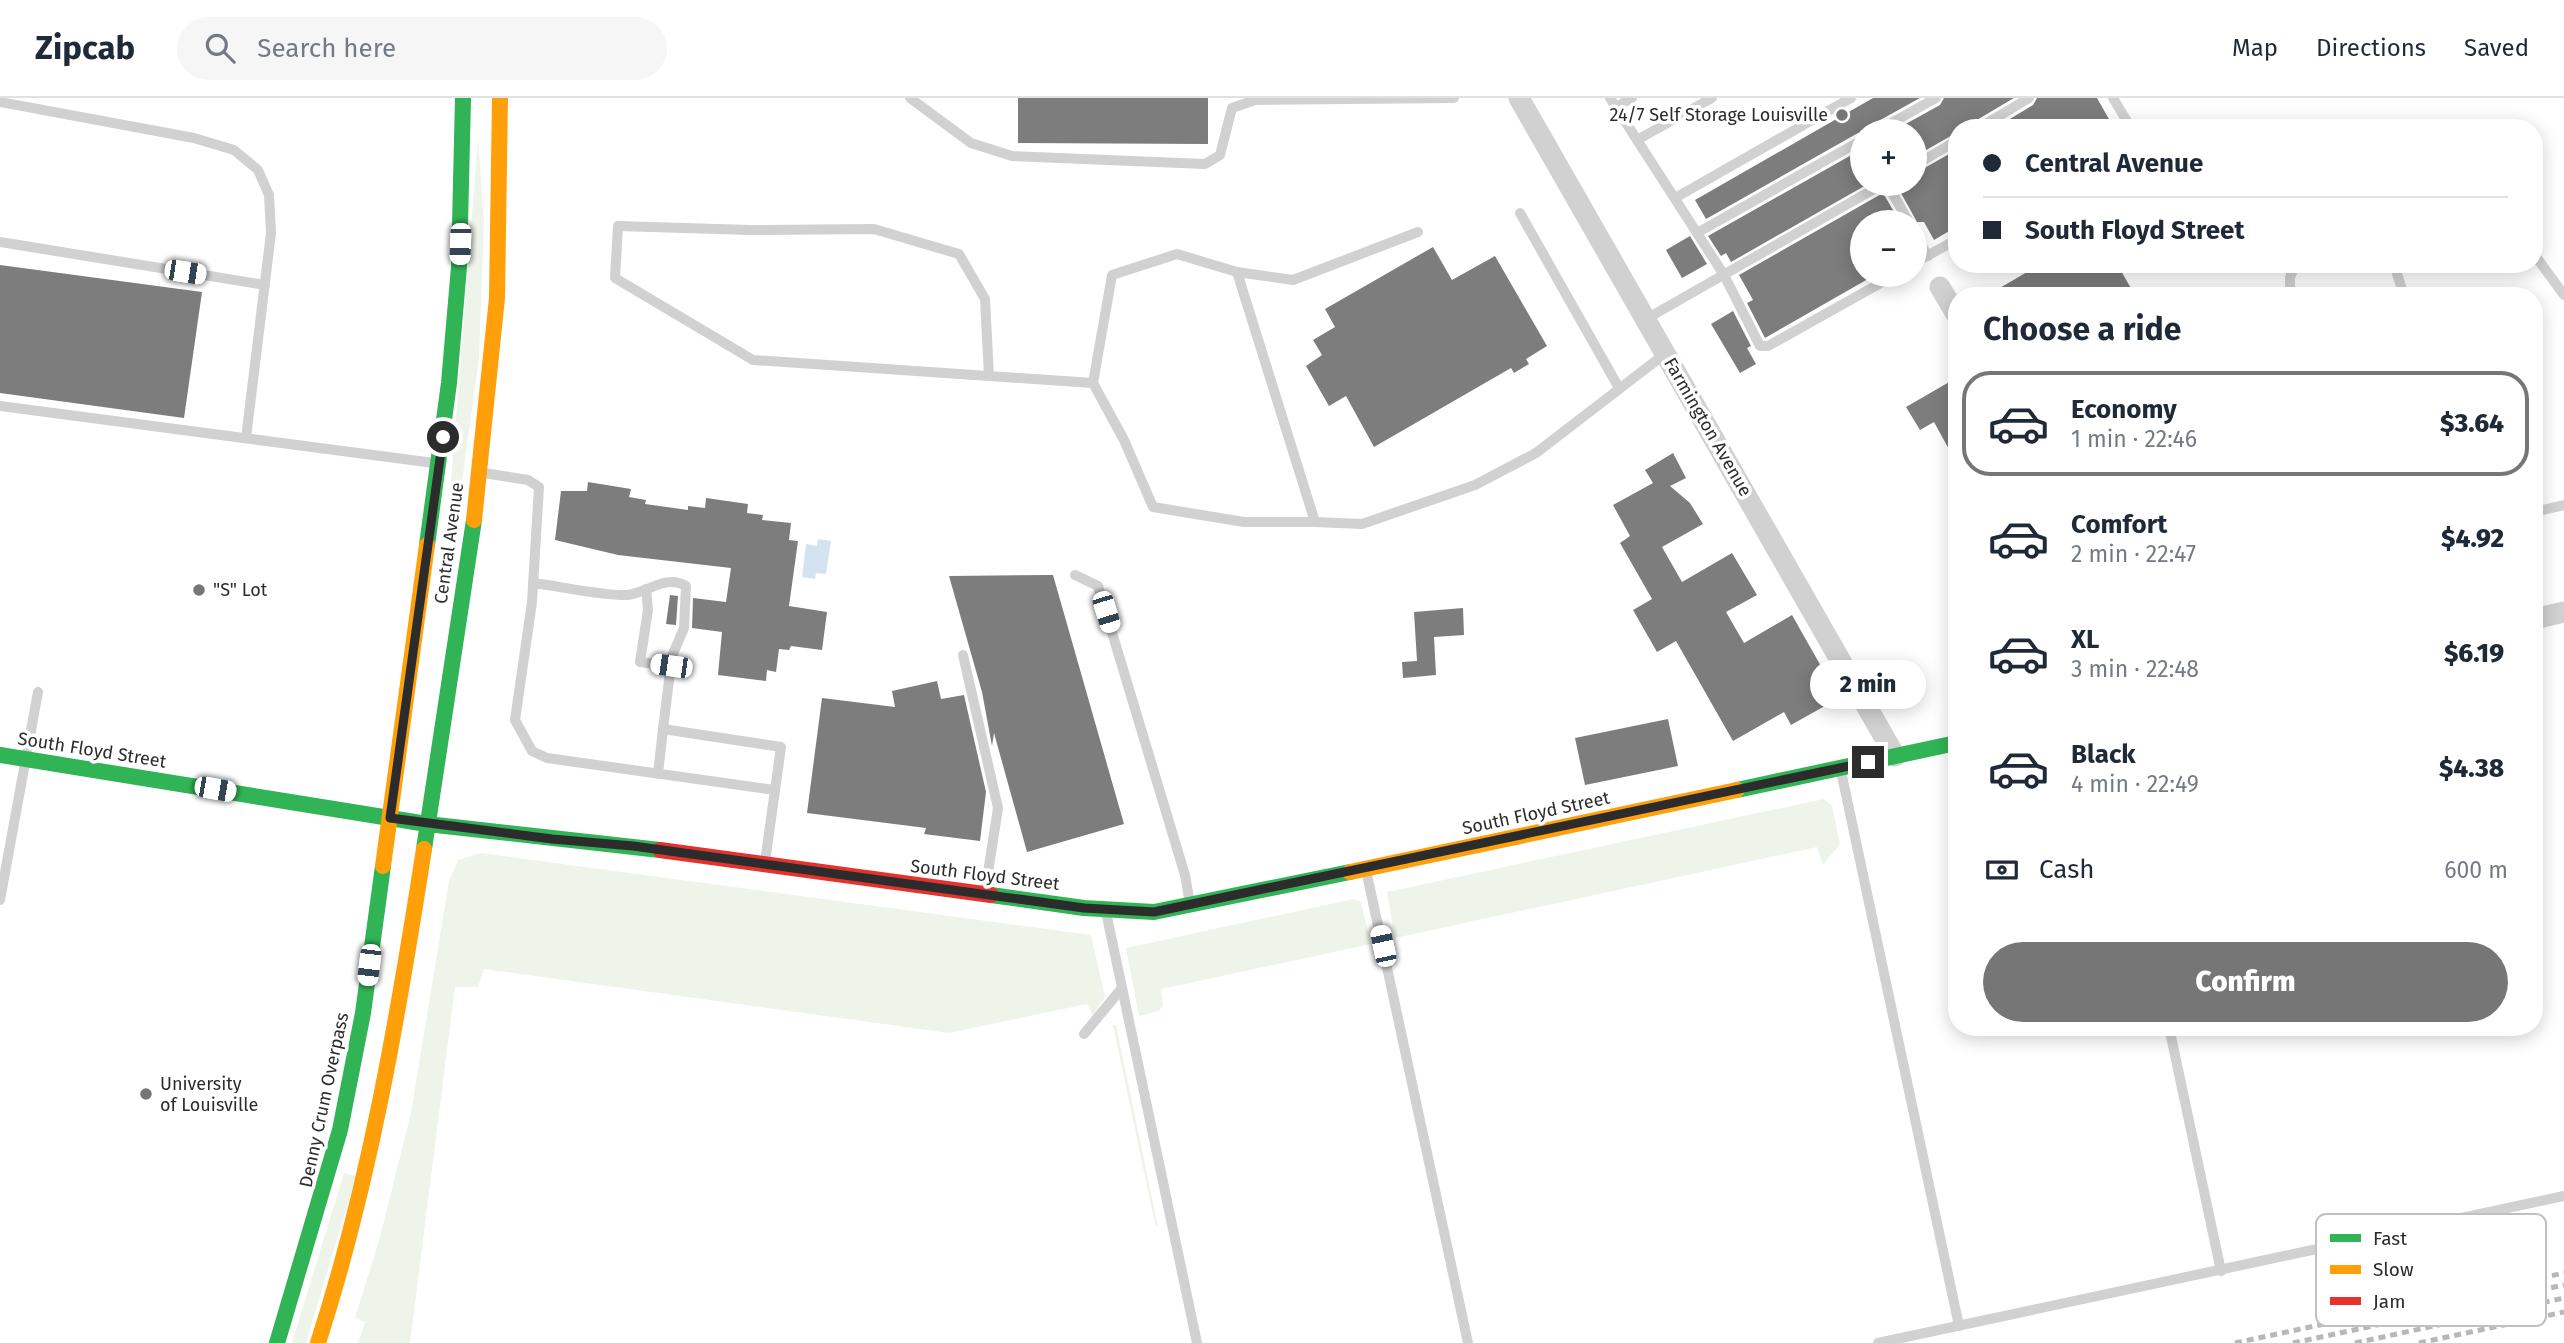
<!DOCTYPE html>
<meta charset="utf-8">
<style>
:root{--surface:#fff;--page:#f6f6f7;--text:#1f2937;--muted:#747a83;--line:#e0e1e3;--accent:#767676}
body{margin:0;font-family:"Fira Sans",sans-serif;background:var(--page);color:var(--text);height:100vh;display:flex;flex-direction:column;font-size:26px;white-space:nowrap}
*{box-sizing:border-box;margin:0}
p{font-size:23px;color:var(--muted)}
.icon{flex:none;width:38px;height:38px;fill:none;stroke:currentColor;stroke-width:2;stroke-linecap:round;stroke-linejoin:round}
.map{position:relative;flex:1;overflow:hidden}
.details{position:absolute;left:1948px;top:189px;width:595px;height:749px;display:flex;flex-direction:column;background:var(--surface);border-radius:28px;box-shadow:0 4px 18px #0003}
.details>*{flex:none}
.guide{position:absolute;left:1948px;top:21px;width:595px;height:154px;border-radius:28px;box-shadow:0 4px 18px #0003;display:grid;align-content:center;height:154px;padding:0 35px;background:var(--surface)}
.buttons{position:absolute;left:1850px;top:21px;display:grid;gap:14px}
.buttons a{display:grid;place-items:center;width:77px;height:77px;border-radius:50%;background:var(--surface);box-shadow:0 4px 18px #0003;font-size:35px}
.end{position:absolute;width:32px;height:32px;margin:-16px;border:9px solid #2c2c2c;background:#fff;box-shadow:0 0 0 4px #fff}
.from{border-radius:50%}
.bubble{position:absolute;height:49px;border-radius:24px;background:var(--surface);box-shadow:0 4px 18px #0003;font-size:23px;font-weight:800;line-height:49px;text-align:center}
.car{position:absolute;width:21px;height:42px;margin:-21px -10px;border-radius:9px;box-shadow:0 0 5px 2px #0007;background:linear-gradient(#fff 24%,#345 0 40%,#fff 0 76%,#345 0 86%,#fff 0)}
.guide b{display:flex;align-items:center;gap:24px;height:66px;font-size:26px}
.guide b+b{border-top:2px solid var(--line)}
.guide i{width:18px;height:18px;background:var(--text)}
ul{padding:0;list-style:none}
li{display:flex;align-items:center;gap:21px;height:105px;margin:0 14px 10px;padding:0 21px;border:4px solid transparent;border-radius:28px}
li div{flex:1}
li b{display:block;font-size:26px}
li em{font-style:normal;font-weight:800}
li.active{border-color:var(--accent)}
li>.icon{width:63px;height:63px;stroke-width:1.5}
h2{padding:0 35px;font-size:32px;line-height:84px}
.pay{display:flex;align-items:center;gap:18px;height:77px;padding:0 35px;font-size:26px}
.pay p{margin-inline-start:auto}
.action{display:flex;gap:14px;margin-top:auto;padding:14px 35px}
.action a{flex:1;height:80px;border-radius:42px;background:var(--accent);color:#fff;font-size:28px;font-weight:800;line-height:80px;text-align:center}
header{display:flex;align-items:center;gap:42px;box-sizing:border-box;height:98px;padding:0 35px;background:var(--surface);border-bottom:2px solid var(--line)}
header strong{font-size:33px}
nav{display:flex;gap:38px;margin-inline-start:auto;font-size:24px}
.search{width:490px;height:63px;background:var(--page);display:flex;align-items:center;gap:18px;box-sizing:border-box;padding:0 24px;border-radius:38px;color:var(--muted);font-size:26px}
.map>svg:first-child{display:block}
.green{fill:#eef4ea}
.water{fill:#d4e3f2}
.building{fill:#7d7d7d}
.lines{fill:none;stroke-linecap:round;stroke-linejoin:round}
.lane{stroke:#d1d1d1;stroke-width:10}
.street{stroke:#d1d1d1;stroke-width:21}
.fast{stroke:#30b455;stroke-width:16}
.slow{stroke:#ff9f0a;stroke-width:16}
.jam{stroke:#e5322d;stroke-width:16}
.rail{stroke:#b8b8b8;stroke-width:5;stroke-dasharray:7 5;stroke-linecap:butt}
.route{stroke:#2c2c2c;stroke-width:9}
.poi-dot{fill:#767676;stroke:#fff;stroke-width:2.5}
.labels{text-anchor:middle;dominant-baseline:central;stroke-width:7;stroke-linejoin:round;paint-order:stroke}
.poi-label{font-size:18px;fill:#2c2c2c;stroke:#fff;text-anchor:start}
.street-label{font-size:18px;fill:#2c2c2c;stroke:#fff}
.key{fill:#fff;stroke:#c0c0c0;stroke-width:2}
.key-label{font-size:19px;fill:#2c2c2c}
</style>
<header>
<strong>Zipcab</strong>
<div class="search"><svg class="icon" aria-label="search" viewBox="0 0 24 24"><circle cx="10" cy="10" r="6"/><path d="M15 15l6 6"/></svg>Search here</div>
<nav><a>Map</a><a>Directions</a><a>Saved</a></nav>
</header>
<div class="map">
<svg width="2564" height="1245" viewBox="0 0 2564 1245">
<rect width="100%" height="100%" fill="#fff"/>
<g class="green">
<polygon points="478,40 484,124 479,260 451,465 450,396"/>
<polygon points="1824,701 1832,708 1840,746 1823,767 1817,749 1395,840 1387,794"/>
<polygon points="481,755 1091,837 1105,899 1093,917 1087,906 949,935 484,871 478,889 455,889 410,1245 358,1245 365,1224 355,1220 380,1139 411,1015 449,783 458,762"/>
<polygon points="1354,801 1361,804 1371,846 1161,891 1163,908 1159,913 1139,918 1126,850"/>
<polygon points="1113,927 1116,927 1158,1129 1155,1126"/>
<polygon points="344,1075 356,1078 306,1245 292,1245"/>
</g>
<polygon class="water" points="818,441 831,443 826,476 816,475 815,481 802,479 806,446 817,448"/>
<g class="building">
<polygon points="1018,0 1208,0 1208,46 1018,45"/>
<polygon points="1873,0 1920,0 1873,26 1869,33 1858,35 1706,121 1695,102"/>
<polygon points="1944,0 2014,0 1975,23 1971,30 1956,30 1956,35 1914,59 1914,33 1893,33 1940,7"/>
<polygon points="2037,0 2097,0 2114,30 1995,30 2033,7"/>
<polygon points="1862,51 1862,86 1868,86 1731,164 1726,155 1721,158 1708,138"/>
<polygon points="1956,52 1956,129 1934,142 1924,124 1917,124 1896,86 1914,86 1914,76"/>
<polygon points="1883,95 1900,124 1862,124 1862,177 1875,177 1765,240 1747,205 1753,202 1739,177"/>
<polygon points="1690,138 1707,166 1682,180 1666,152"/>
<polygon points="1433,149 1452,182 1495,158 1547,248 1526,261 1529,266 1514,275 1511,270 1374,349 1346,298 1329,308 1306,268 1322,257 1313,242 1335,229 1325,211"/>
<polygon points="2041,166 2117,166 2132,192 2121,198 1986,198"/>
<polygon points="0,167 202,194 184,320 0,295"/>
<polygon points="1733,213 1751,248 1747,250 1756,266 1740,275 1711,226"/>
<polygon points="1951,283 1956,293 1956,364 1934,324 1920,332 1906,309"/>
<polygon points="1673,355 1686,380 1670,388 1690,405 1703,426 1662,449 1682,484 1732,455 1757,497 1726,514 1744,545 1792,517 1839,600 1791,627 1784,614 1733,643 1676,543 1657,554 1633,512 1652,501 1620,445 1630,438 1613,407 1653,385 1645,372"/>
<polygon points="588,384 631,391 629,399 646,402 645,406 688,412 688,408 705,410 706,400 748,406 747,415 763,417 762,422 791,425 789,442 798,443 789,508 827,514 822,552 791,548 789,552 779,551 776,574 767,572 766,583 718,577 722,534 692,530 693,500 726,504 731,470 618,457 555,442 561,393 587,393"/>
<polygon points="1053,477 1124,726 1027,754 994,635 992,648 982,594 949,478"/>
<polygon points="670,497 678,498 676,527 666,526"/>
<polygon points="1463,510 1464,537 1434,539 1436,577 1403,580 1402,564 1417,563 1414,514"/>
<polygon points="937,583 941,601 964,597 986,694 980,743 924,736 926,730 807,715 822,600 895,609 892,593"/>
<polygon points="1668,621 1678,668 1585,687 1575,640"/>
</g>
<g class="lines">
<g class="lane">
<polyline points="910,0 971,45 1012,58 1205,66 1220,57 1232,10 1255,2 1454,0"/>
<polyline points="1610,0 1724,177 1760,248 1768,248 1895,177"/>
<polyline points="2113,0 2131,30"/>
<polyline points="0,4 194,40 234,52 258,72 269,97 271,135 246,340"/>
<polyline points="1616,9 1632,0"/>
<polyline points="1979,30 2029,0"/>
<polyline points="1877,33 1936,0"/>
<polyline points="1637,42 1712,0"/>
<polyline points="1914,68 1956,43"/>
<polyline points="1887,86 1909,124"/>
<polyline points="1675,100 1851,0"/>
<polyline points="1520,115 1619,290"/>
<polyline points="1697,135 1862,42"/>
<polyline points="1914,135 1928,158"/>
<polyline points="0,144 265,187"/>
<polyline points="2534,156 2564,197"/>
<polyline points="1914,165 1956,142"/>
<polyline points="2394,166 2404,198"/>
<polyline points="1237,174 1315,424 1362,426 1475,387 1536,355 1666,255"/>
<polyline points="2290,198 2290,179 2296,166"/>
<polyline points="1646,221 1883,86"/>
<polyline points="989,278 985,201 959,156 874,131 750,132 618,128 615,180 753,262 1093,285 1124,342 1153,409 1244,424 1315,424"/>
<polyline points="1093,285 1112,177 1177,156 1237,174 1293,182 1418,134"/>
<polyline points="0,308 434,365"/>
<polyline points="484,375 528,382 539,389 532,504 515,622 532,653 547,660 775,692"/>
<polyline points="2534,414 2564,407"/>
<polyline points="1075,477 1098,488 1185,777 1190,806"/>
<path d="M533,485C559,488 603,498 627,497C648,495 665,476 686,488L684,530L672,558L663,631L781,649L765,764"/>
<polyline points="646,491 648,512 640,564 671,568"/>
<polyline points="963,557 998,710 985,794"/>
<polyline points="1841,673 1959,1228"/>
<polyline points="658,676 663,631"/>
<polyline points="1366,772 1468,1245"/>
<polyline points="0,802 38,594"/>
<polyline points="1106,814 1197,1245"/>
<polyline points="2169,929 2221,1173"/>
<polyline points="1084,936 1122,890"/>
<polyline points="1878,1245 2564,1098"/>
</g>
<g class="street">
<polyline points="1519,0 1895,658"/>
<polyline points="1940,189 1956,216"/>
<polyline points="2534,521 2564,514"/>
</g>
<g class="fast">
<polyline points="427,447 449,285 459,169 463,0"/>
<polyline points="0,657 427,726 660,752"/>
<polyline points="1737,692 1956,645"/>
<polyline points="424,751 474,422"/>
<polyline points="991,797 1084,810 1154,814 1350,774"/>
<polyline points="277,1245 340,1032 363,915 383,768"/>
</g>
<g class="slow">
<polyline points="474,422 497,200 500,0"/>
<polyline points="383,768 427,447"/>
<polyline points="1350,774 1737,692"/>
<path d="M318,1245C370,1084 398,918 424,751"/>
</g>
<polyline class="jam" points="660,752 991,797"/>
<g class="rail">
<polyline points="2235,1245 2564,1175"/>
<polyline points="2293,1245 2564,1187"/>
<polyline points="2355,1245 2564,1200"/>
<polyline points="2419,1245 2564,1214"/>
</g>
</g>
<g class="lines">
<polyline class="route" points="443,339 390,720 552,741 633,748 1084,810 1154,814 1868,664"/>
</g>
<g class="poi-dot">
<circle cx="1842" cy="17" r="7"/>
<circle cx="199" cy="492" r="7"/>
<circle cx="146" cy="996" r="7"/>
</g>
<g class="labels">
<g class="poi-label">
<text x="1828" y="17" text-anchor="end">24/7 Self Storage Louisville</text>
<text x="213" y="492">"S" Lot</text>
<text x="160" y="986">University<tspan x="160" dy="21">of Louisville</tspan></text>
</g>
<g class="street-label">
<text transform="translate(1708 329) rotate(60)">Farmington Avenue</text>
<text transform="translate(449 445) rotate(-82)">Central Avenue</text>
<text transform="translate(92 652) rotate(9)">South Floyd Street</text>
<text transform="translate(1536 715) rotate(-12)">South Floyd Street</text>
<text transform="translate(985 777) rotate(7)">South Floyd Street</text>
<text transform="translate(324 1002) rotate(-78)">Denny Crum Overpass</text>
</g>
</g>
<rect x="2316" y="1116" width="230" height="112" rx="10" class="key"/>
<rect x="2330" y="1136" width="31" height="8" fill="#30b455"/>
<rect x="2330" y="1167" width="31" height="9" fill="#ff9f0a"/>
<rect x="2330" y="1199" width="31" height="8" fill="#e5322d"/>
<g class="key-label">
<text x="2373" y="1147">Fast</text>
<text x="2373" y="1178">Slow</text>
<text x="2373" y="1210">Jam</text>
</g>
</svg>
<div class="buttons">
<a>+</a>
<a>−</a>
</div>
<i class="end from" style="left:443px;top:339px"></i>
<i class="end" style="left:1868px;top:664px"></i>
<div class="bubble" style="left:1810px;top:562px;width:116px">2 min</div>
<i class="car" style="left:460px;top:146px;rotate:182deg"></i>
<i class="car" style="left:185px;top:174px;rotate:99deg"></i>
<i class="car" style="left:1106px;top:514px;rotate:163deg"></i>
<i class="car" style="left:671px;top:568px;rotate:278deg"></i>
<i class="car" style="left:215px;top:691px;rotate:100deg"></i>
<i class="car" style="left:1383px;top:848px;rotate:348deg"></i>
<i class="car" style="left:369px;top:867px;rotate:187deg"></i>
<div class="guide">
<b><i class="from"></i>Central Avenue</b>
<b><i></i>South Floyd Street</b>
</div>
<section class="details">
<h2>Choose a ride</h2>
<ul>
<li class="active"><svg class="icon" aria-label="car" viewBox="0 0 24 24"><path d="M5 17H2v-5l4-1 3-4h7l3 4 3 1v5h-3M9 17h6M6 11h13"/><circle cx="7" cy="17" r="2"/><circle cx="17" cy="17" r="2"/></svg><div><b>Economy</b><p>1 min · 22:46</p></div><em>$3.64</em></li>
<li><svg class="icon" aria-label="car" viewBox="0 0 24 24"><path d="M5 17H2v-5l4-1 3-4h7l3 4 3 1v5h-3M9 17h6M6 11h13"/><circle cx="7" cy="17" r="2"/><circle cx="17" cy="17" r="2"/></svg><div><b>Comfort</b><p>2 min · 22:47</p></div><em>$4.92</em></li>
<li><svg class="icon" aria-label="car" viewBox="0 0 24 24"><path d="M5 17H2v-5l4-1 3-4h7l3 4 3 1v5h-3M9 17h6M6 11h13"/><circle cx="7" cy="17" r="2"/><circle cx="17" cy="17" r="2"/></svg><div><b>XL</b><p>3 min · 22:48</p></div><em>$6.19</em></li>
<li><svg class="icon" aria-label="car" viewBox="0 0 24 24"><path d="M5 17H2v-5l4-1 3-4h7l3 4 3 1v5h-3M9 17h6M6 11h13"/><circle cx="7" cy="17" r="2"/><circle cx="17" cy="17" r="2"/></svg><div><b>Black</b><p>4 min · 22:49</p></div><em>$4.38</em></li>
</ul>
<div class="pay"><svg class="icon" aria-label="cash" viewBox="0 0 24 24"><path d="M3 7h18v10H3z"/><circle cx="12" cy="12" r="2"/></svg>Cash<p>600 m</p></div>
<div class="action"><a>Confirm</a></div>
</section>
</div>
